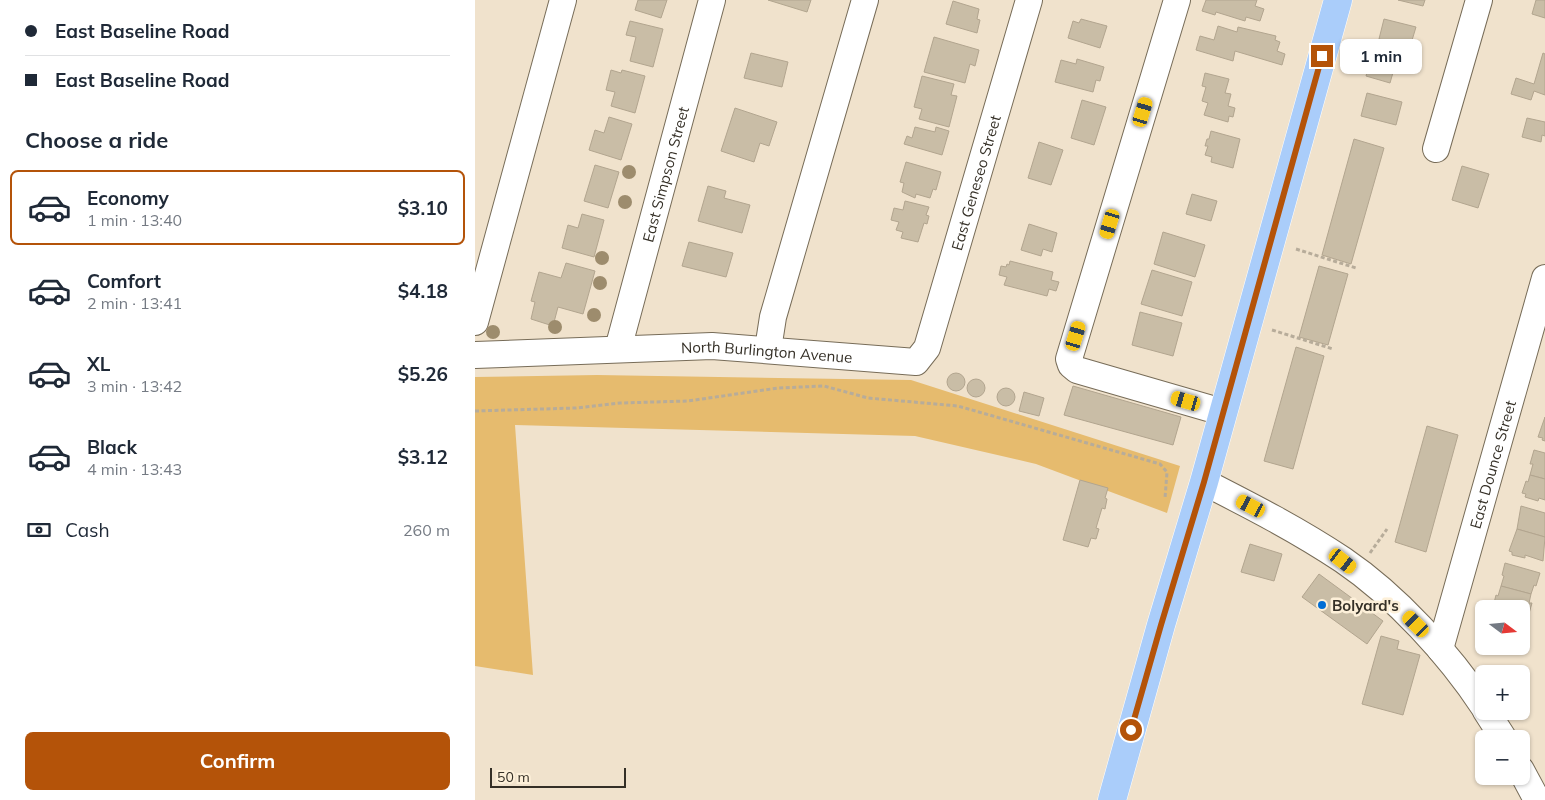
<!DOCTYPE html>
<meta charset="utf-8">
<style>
:root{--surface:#fff;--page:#f6f6f7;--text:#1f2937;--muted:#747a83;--line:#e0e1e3;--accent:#b45309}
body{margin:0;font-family:Mulish,sans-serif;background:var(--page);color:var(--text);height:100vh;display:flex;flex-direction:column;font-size:19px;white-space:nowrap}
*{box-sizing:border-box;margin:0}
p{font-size:16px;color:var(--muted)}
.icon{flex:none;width:28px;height:28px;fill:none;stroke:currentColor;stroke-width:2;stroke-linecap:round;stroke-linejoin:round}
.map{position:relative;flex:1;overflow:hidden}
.details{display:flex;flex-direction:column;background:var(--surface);width:475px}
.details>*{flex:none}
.hud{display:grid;align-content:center;height:110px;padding:0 25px;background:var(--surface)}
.needle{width:32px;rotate:106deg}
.fabs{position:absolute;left:1000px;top:600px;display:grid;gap:10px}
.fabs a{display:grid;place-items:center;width:55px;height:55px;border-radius:8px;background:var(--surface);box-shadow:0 1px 4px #0004;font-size:25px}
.scale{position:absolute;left:15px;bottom:12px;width:136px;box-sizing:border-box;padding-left:5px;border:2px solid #342f26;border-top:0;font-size:14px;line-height:18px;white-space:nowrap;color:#342f26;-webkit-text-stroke:4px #fdf0d9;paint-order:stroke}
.end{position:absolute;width:22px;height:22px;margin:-11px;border:6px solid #b45309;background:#fff;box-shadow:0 0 0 2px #fff}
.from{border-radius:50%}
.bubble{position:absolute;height:35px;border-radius:8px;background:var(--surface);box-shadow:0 1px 4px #0004;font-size:16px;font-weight:700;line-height:35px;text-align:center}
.car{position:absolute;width:15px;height:30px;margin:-15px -8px;border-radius:6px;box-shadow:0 0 4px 1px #0007;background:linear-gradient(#f5c518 24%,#345 0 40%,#f5c518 0 76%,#345 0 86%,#f5c518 0)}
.hud b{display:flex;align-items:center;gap:18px;height:48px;font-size:19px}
.hud b+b{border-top:1px solid var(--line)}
.hud i{width:12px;height:12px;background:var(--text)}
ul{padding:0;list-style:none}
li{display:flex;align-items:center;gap:15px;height:75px;margin:0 10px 8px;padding:0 15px;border:2px solid transparent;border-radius:8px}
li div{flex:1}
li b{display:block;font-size:19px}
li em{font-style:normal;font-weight:700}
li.active{border-color:var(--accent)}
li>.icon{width:45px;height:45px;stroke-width:1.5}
h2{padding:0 25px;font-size:22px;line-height:60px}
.pay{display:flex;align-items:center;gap:12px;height:55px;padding:0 25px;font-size:19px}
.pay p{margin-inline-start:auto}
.button{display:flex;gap:10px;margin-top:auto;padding:10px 25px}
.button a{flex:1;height:58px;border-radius:8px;background:var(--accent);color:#fff;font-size:20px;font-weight:700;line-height:58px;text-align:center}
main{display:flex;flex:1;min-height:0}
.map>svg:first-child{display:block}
.green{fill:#e6bb6e}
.building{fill:#c9bda6;stroke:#b2a58f}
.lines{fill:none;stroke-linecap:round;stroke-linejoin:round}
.minor-casing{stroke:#776c58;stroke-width:28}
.major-casing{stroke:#fff;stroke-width:29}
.path{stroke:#b7ac9a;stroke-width:3;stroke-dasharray:4 2.5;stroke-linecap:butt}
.minor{stroke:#fff;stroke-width:26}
.major{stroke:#aacdfa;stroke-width:28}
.tree{fill:#9d8c6d}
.route{stroke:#b45309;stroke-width:6}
.poi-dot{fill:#006dd4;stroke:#fdf0d9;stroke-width:2}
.labels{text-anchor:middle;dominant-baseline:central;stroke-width:5;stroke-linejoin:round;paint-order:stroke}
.street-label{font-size:15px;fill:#342f26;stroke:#fdf0d9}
.poi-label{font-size:15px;font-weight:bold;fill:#342f26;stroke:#fdf0d9;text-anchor:start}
</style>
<main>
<section class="details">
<div class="hud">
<b><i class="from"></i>East Baseline Road</b>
<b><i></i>East Baseline Road</b>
</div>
<h2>Choose a ride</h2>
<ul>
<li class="active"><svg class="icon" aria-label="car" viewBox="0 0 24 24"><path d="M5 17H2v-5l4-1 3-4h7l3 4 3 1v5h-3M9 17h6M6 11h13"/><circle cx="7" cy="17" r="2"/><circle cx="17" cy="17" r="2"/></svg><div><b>Economy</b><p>1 min · 13:40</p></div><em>$3.10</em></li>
<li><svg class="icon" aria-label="car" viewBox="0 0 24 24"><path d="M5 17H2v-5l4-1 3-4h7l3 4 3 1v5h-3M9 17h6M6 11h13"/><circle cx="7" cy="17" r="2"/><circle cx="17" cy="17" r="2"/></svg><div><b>Comfort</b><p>2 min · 13:41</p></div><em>$4.18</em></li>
<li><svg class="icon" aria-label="car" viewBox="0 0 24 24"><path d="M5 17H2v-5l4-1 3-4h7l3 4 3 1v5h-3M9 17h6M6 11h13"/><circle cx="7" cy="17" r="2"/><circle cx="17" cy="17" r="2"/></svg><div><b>XL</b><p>3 min · 13:42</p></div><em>$5.26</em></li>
<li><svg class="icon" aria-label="car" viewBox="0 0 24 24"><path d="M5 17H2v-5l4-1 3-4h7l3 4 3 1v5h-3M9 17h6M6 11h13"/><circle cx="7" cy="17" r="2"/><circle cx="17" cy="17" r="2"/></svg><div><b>Black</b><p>4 min · 13:43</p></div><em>$3.12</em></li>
</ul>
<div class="pay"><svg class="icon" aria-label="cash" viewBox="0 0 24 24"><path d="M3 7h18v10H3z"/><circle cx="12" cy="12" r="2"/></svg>Cash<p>260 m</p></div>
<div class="button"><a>Confirm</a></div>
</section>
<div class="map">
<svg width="1070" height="800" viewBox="0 0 1070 800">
<rect width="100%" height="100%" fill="#f0e2cc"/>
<polygon class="green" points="122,375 436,380 705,466 692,513 561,464 440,436 40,425 58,675 0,666 0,377"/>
<g class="building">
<polygon points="163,0 192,0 186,18 160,10"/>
<polygon points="293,0 336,0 332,12"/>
<polygon points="731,0 782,0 780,6 789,9 785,21 771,17 770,21 741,12 740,15 727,11"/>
<polygon points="923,0 950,0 948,6"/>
<polygon points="1061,0 1070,0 1070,18 1057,14"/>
<polygon points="478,1 504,9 502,19 505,20 502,33 471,24"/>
<polygon points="606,19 632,26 625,48 593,38 598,21 604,23"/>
<polygon points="909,19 941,27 935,47 904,39"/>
<polygon points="155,21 188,29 178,67 155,61 161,37 151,35"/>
<polygon points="743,26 762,32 763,27 801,36 800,40 805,42 802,51 810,54 807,65 760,51 758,61 721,50 725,36 739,40"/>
<polygon points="459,37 504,50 500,66 495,64 490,83 449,72"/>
<polygon points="276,53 313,62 307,87 269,78"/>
<polygon points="1068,53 1070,54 1070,95 1059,91 1056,100 1036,94 1041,78 1059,84"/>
<polygon points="897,56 921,62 915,83 891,76"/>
<polygon points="602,59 629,67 625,81 621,80 618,92 580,82 586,60 601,64"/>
<polygon points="136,70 146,73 147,70 170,76 160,113 136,106 140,92 131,90"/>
<polygon points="730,73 754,79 750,93 756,94 753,106 760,108 758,117 754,116 753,122 729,115 733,103 727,101 731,87 727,86"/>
<polygon points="447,76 479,84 476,95 482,96 474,127 444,119 447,109 439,107"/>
<polygon points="892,93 927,102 921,125 886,116"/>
<polygon points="607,100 631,107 619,145 596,138"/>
<polygon points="260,108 302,122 294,146 285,143 279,162 246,151"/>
<polygon points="134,117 157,124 146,160 114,150 120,130 129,133"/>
<polygon points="1052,118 1070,122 1070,136 1067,135 1066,142 1047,137"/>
<polygon points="440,127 460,132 461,127 474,131 467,155 429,144 432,136 437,138"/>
<polygon points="736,131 765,139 758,168 736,162 737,157 730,155 733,146 730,146 732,139 734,139"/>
<polygon points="879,139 909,148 876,264 847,255"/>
<polygon points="564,142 588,150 576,185 553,178"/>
<polygon points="431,162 466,172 461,190 458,189 455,198 441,194 440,198 427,192 429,183 425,182"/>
<polygon points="120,165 144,172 133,208 109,201"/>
<polygon points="987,166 1014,174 1003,208 977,200"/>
<polygon points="233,186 251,191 249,198 275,205 267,233 223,221"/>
<polygon points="717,194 742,201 736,221 711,214"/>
<polygon points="430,201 454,207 451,215 454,216 452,224 449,223 443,242 426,238 428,232 421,230 424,222 416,220 419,208 428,210"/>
<polygon points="107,214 129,220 119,257 87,248 93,225 103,228"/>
<polygon points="554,224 582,233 577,252 568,249 566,256 546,250"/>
<polygon points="688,232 730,245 720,277 679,264"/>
<polygon points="214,242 258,253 251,277 207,266"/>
<polygon points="535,261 578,272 576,280 584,282 581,291 574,289 572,296 529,285 532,277 524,275 526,266 531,267 532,264 534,265"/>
<polygon points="91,263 120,271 108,314 83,307 78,326 56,319 60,302 56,301 64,272 86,278"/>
<polygon points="844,266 873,274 853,345 824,337"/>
<polygon points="677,270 717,282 707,316 666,304"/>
<polygon points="665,312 707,323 698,356 657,345"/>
<polygon points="821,347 849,356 818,469 789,461"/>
<circle cx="481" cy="382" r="9"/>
<circle cx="501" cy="388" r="9"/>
<polygon points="598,386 706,417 698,445 589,415"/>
<circle cx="531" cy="397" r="9"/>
<polygon points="549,392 569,398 564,416 544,411"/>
<polygon points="1070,417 1070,441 1067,440 1068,438 1063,437"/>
<polygon points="952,426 983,435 951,552 920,542"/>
<polygon points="1059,450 1070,453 1070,479 1055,475 1058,464 1055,464"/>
<polygon points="1055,475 1070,479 1070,500 1064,498 1063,501 1050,497 1051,494 1047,493 1051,481 1053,482"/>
<polygon points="605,480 633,488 630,498 632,499 630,509 627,508 621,528 624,529 621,539 616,538 613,547 588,540"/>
<polygon points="1046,506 1070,513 1070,537 1042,529"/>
<polygon points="1042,529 1070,537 1068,561 1050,555 1050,558 1037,555 1037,552 1034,551"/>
<polygon points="775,544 807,554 799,581 766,572"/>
<polygon points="1030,563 1065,573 1061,586 1059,585 1056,594 1026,586 1029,576 1027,575"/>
<polygon points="844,574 908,621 892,644 827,597"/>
<polygon points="1026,586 1056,594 1054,603 1057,603 1053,617 1046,615 1046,609 1021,609 1018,607 1021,595 1023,596"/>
<polygon points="906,636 924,641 922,649 945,655 928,715 887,704"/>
</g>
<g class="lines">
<defs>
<g id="minor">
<polyline points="702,0 594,359 596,365 602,370 747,412"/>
<polyline points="961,149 1004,0"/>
<polyline points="0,322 88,0"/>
<path id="s1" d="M143,349L237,0"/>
<polyline points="293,349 298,317 390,0"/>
<path id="s2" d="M0,355L237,346L441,362L452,348L554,0"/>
<path d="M729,482C776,506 823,530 868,560C921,596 974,654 1009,707"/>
<path id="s3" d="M965,649L1070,278"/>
<polyline points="1011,711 1029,739"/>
<polyline points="1046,770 1062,800"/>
</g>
<polyline id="major" points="637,800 686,625 729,482 863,0"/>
</defs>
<use href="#minor" class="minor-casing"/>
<use href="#major" class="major-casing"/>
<g class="path">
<polyline points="821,249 881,268"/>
<polyline points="797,330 858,349"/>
<polyline points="0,411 101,408 145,403 213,401 303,388 349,386 393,398 483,406 685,464 692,472 690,498"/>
<polyline points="895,553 912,529"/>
</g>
<use href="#minor" class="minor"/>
<use href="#major" class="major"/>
</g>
<g class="tree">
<circle cx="154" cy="172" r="7"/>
<circle cx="150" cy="202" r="7"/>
<circle cx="127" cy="258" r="7"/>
<circle cx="125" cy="283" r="7"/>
<circle cx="119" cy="315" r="7"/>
<circle cx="80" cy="327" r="7"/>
<circle cx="18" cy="332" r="7"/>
</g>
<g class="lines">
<polyline class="route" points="656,730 686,625 729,482 847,56"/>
</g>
<circle class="poi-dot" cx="847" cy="605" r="5"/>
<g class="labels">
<g class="street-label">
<text stroke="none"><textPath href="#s1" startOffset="181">East Simpson Street</textPath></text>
<text stroke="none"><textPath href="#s2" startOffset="632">East Geneseo Street</textPath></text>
<text stroke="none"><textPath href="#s2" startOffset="292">North Burlington Avenue</textPath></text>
<text stroke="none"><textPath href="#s3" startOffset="192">East Dounce Street</textPath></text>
</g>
<g class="poi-label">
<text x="857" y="605">Bolyard's</text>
</g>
</g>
</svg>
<div class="fabs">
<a><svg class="needle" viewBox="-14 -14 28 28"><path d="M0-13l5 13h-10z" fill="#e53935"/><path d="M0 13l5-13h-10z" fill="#747a83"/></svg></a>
<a>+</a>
<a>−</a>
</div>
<div class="scale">50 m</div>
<i class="end from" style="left:656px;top:730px"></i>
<i class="end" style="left:847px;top:56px"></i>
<div class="bubble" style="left:865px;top:39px;width:82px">1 min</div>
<i class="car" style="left:668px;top:112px;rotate:17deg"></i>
<i class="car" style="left:635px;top:224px;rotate:197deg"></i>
<i class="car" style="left:601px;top:336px;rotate:17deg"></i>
<i class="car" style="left:711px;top:401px;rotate:286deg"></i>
<i class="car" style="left:776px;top:506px;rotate:297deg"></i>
<i class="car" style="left:868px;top:561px;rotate:128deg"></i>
<i class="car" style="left:941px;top:624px;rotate:315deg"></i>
</div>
</main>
